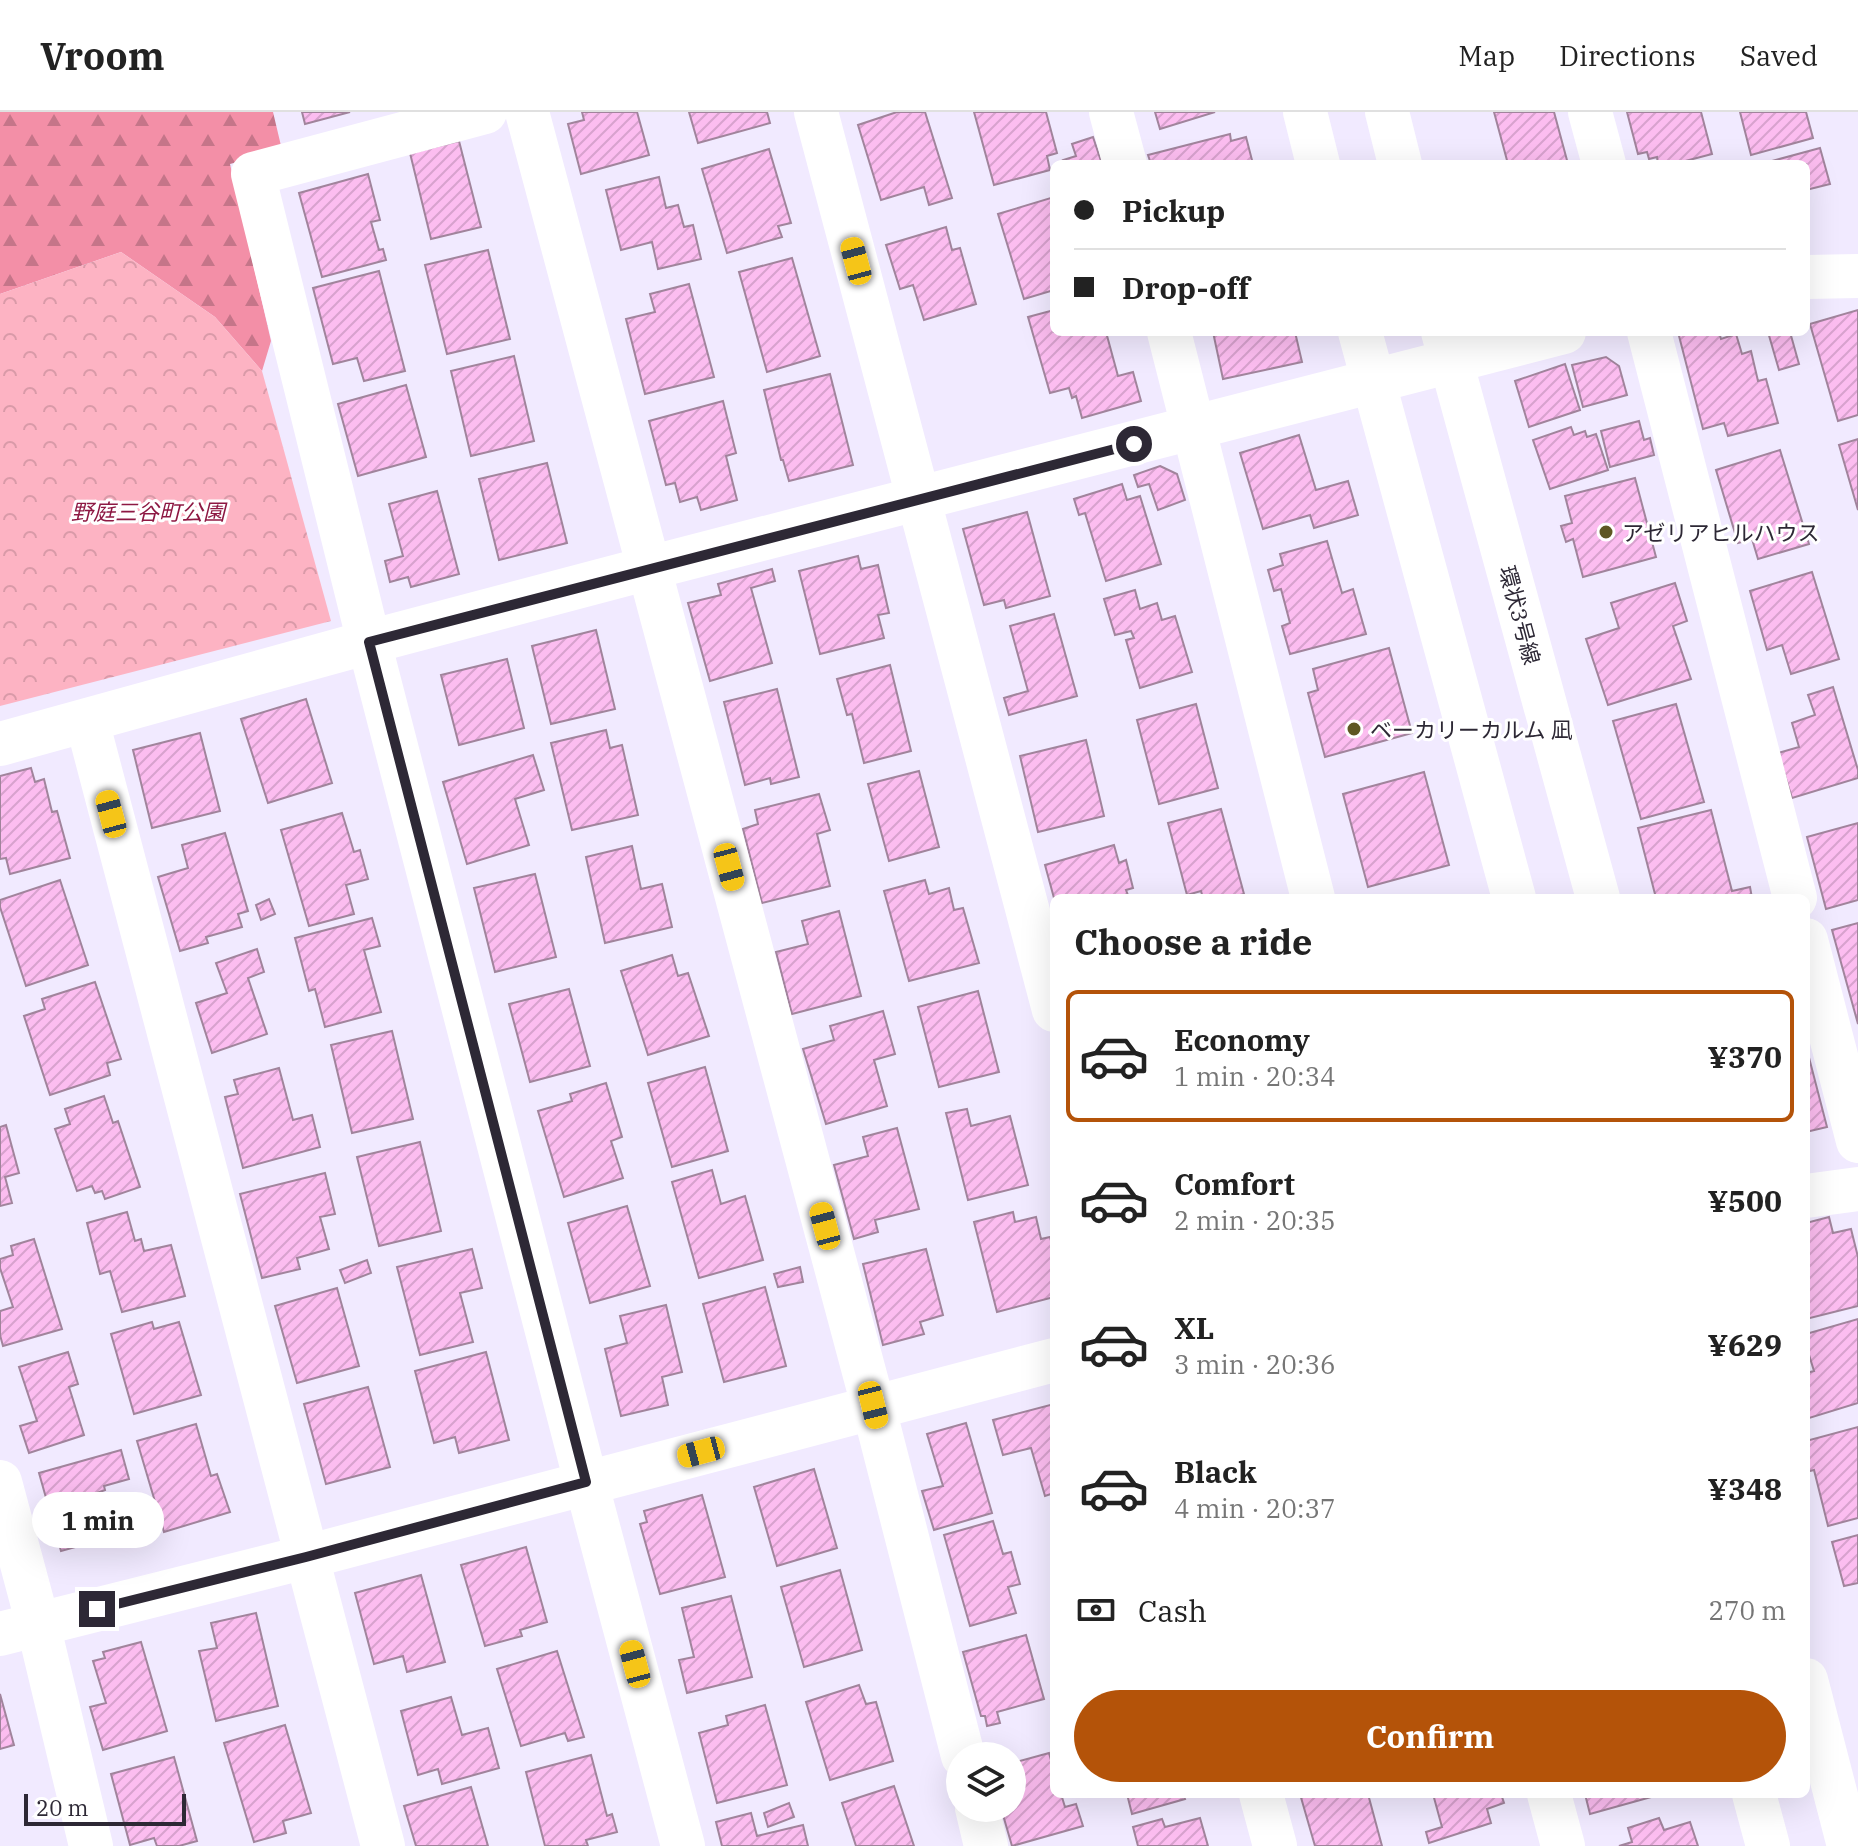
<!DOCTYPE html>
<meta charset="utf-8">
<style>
:root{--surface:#fff;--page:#f6f6f6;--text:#222;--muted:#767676;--line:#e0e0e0;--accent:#b45309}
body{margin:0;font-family:"IBM Plex Serif","Noto Sans JP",serif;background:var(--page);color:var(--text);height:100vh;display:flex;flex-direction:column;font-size:30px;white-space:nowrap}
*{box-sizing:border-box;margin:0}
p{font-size:26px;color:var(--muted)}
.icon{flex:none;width:44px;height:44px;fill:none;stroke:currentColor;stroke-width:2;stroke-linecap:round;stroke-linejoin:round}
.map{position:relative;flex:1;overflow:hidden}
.side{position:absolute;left:1050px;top:782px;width:760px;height:904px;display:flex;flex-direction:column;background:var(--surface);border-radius:12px;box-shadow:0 8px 32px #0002}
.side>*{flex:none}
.top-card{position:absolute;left:1050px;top:48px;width:760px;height:176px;border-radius:12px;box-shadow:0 8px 32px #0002;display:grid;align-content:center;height:176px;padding:0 24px;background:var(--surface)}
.buttons{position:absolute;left:946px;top:1630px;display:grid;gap:16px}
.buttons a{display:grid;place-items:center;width:80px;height:80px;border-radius:50%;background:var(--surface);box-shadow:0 8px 32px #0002;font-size:40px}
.scale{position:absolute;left:24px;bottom:20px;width:162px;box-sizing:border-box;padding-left:8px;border:4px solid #2d2835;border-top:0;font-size:22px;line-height:28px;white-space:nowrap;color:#2d2835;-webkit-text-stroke:6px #fff;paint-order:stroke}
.end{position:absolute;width:36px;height:36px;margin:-18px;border:10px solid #2d2835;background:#fff;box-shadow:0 0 0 4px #fff}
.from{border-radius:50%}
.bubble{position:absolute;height:56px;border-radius:28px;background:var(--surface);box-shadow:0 8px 32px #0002;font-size:26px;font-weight:700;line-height:56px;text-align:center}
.car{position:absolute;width:24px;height:48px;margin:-24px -12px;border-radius:10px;box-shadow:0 0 6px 2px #0007;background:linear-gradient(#f5c518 24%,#345 0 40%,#f5c518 0 76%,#345 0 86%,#f5c518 0)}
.top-card b{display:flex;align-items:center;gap:28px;height:76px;font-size:30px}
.top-card b+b{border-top:2px solid var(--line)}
.top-card i{width:20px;height:20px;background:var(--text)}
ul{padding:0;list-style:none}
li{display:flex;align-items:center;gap:24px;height:132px;margin:0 16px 12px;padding:0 8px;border:4px solid transparent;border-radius:12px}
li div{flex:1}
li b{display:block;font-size:30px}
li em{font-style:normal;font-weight:700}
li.on{border-color:var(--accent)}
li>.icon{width:72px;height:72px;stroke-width:1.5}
h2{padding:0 24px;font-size:36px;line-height:96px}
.pay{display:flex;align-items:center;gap:20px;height:88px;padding:0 24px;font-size:30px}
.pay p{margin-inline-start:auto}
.action{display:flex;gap:16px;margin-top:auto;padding:16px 24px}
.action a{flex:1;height:92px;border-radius:48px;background:var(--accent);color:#fff;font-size:32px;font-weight:700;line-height:92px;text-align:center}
header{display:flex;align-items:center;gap:48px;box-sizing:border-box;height:112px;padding:0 40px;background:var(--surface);border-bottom:2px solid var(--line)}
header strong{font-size:38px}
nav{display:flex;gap:44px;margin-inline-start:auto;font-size:28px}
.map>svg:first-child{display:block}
.forest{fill:url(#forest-firs)}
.park{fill:url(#park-crowns)}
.building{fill:url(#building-hatch);stroke:#a1849c;stroke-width:2}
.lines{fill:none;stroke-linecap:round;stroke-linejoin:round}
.minor{stroke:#fff;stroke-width:44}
.tertiary{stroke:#fff;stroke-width:44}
.route{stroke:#2d2835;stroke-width:10}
.poi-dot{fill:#5e5723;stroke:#fff;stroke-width:3}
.labels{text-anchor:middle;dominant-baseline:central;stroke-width:6;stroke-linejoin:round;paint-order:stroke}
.park-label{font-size:22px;font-style:italic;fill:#8d1843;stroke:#fff}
.poi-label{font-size:22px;fill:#2d2835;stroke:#fff;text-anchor:start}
.street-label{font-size:22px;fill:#2d2835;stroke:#fff}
</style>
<header>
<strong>Vroom</strong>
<nav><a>Map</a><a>Directions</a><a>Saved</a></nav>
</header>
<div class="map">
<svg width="1858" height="1734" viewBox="0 0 1858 1734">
<defs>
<pattern id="forest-firs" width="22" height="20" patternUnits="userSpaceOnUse" patternTransform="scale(2)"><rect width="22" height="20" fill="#f38fa7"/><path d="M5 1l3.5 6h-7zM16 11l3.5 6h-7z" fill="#c57589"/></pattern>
<pattern id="park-crowns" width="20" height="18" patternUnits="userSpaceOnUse" patternTransform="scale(2)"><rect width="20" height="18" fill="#fdb3c3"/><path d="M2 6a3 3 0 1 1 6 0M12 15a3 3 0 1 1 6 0" fill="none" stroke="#d99aa8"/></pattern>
<pattern id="building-hatch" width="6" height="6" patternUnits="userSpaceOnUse" patternTransform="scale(2)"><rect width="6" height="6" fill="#fcbdf0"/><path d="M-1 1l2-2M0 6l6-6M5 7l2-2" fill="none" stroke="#d8a2ce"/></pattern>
</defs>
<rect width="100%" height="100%" fill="#f1eaff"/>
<polygon class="forest" points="0,0 273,0 282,38 230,52 271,229 262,259 215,205 121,140 0,182"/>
<polygon class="park" points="121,140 215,205 262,259 331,509 0,594 0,182"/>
<g class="building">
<polygon points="302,0 350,0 305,12"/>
<polygon points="582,0 637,0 649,43 581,62 568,12 584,8"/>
<polygon points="689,0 767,0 770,11 698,31"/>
<polygon points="897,0 925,0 952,86 929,93 924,75 881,88 858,13"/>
<polygon points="974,0 1046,0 1057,41 1047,44 1050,58 994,73"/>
<polygon points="1155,0 1215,0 1160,17"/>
<polygon points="1494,0 1554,0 1568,52 1508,52"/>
<polygon points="1627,0 1701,0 1712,42 1674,52 1658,52 1657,45 1649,47 1647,40 1638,42"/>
<polygon points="1740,0 1806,0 1813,26 1751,43"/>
<polygon points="1230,22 1231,29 1246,25 1253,52 1151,52 1148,43"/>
<polygon points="1093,25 1102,52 1065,52 1063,48 1076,44 1072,32"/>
<polygon points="459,29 481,115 431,127 410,41"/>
<polygon points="1820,36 1830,72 1806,78 1806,52 1761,52"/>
<polygon points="769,37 791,111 778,114 782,125 727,141 702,57"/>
<polygon points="368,62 380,108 371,110 379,138 383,137 386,148 322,165 299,81"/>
<polygon points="659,65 666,96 678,93 684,115 693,113 701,147 658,157 652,130 621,138 606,78"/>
<polygon points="1054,85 1054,178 1024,187 998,102"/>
<polygon points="946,115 952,138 960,136 976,192 924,208 913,173 900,177 886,133"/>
<polygon points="488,138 510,227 447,242 425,153"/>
<polygon points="792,146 820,244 767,260 739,160"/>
<polygon points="379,159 405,259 364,269 357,246 333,252 313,176"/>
<polygon points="689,172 714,265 645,282 626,207 655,200 650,182"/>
<polygon points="1054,198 1054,220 1106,220 1118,264 1133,260 1141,289 1082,306 1076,284 1072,286 1069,276 1050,281 1028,205"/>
<polygon points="1858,198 1858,303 1838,309 1810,212"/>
<polygon points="1213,220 1295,220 1302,250 1223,267"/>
<polygon points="1678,220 1719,220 1721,227 1736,222 1742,242 1751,239 1758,269 1766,267 1778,311 1728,324 1724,311 1703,317"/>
<polygon points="1768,220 1790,220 1799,252 1779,258"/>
<polygon points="514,244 534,329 471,344 451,259"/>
<polygon points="1606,245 1619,254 1627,283 1583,295 1572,253"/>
<polygon points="1565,252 1580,298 1529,315 1515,269"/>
<polygon points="830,262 853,353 789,369 783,348 781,348 764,278"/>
<polygon points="406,273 426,345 358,364 338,292"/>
<polygon points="723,289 736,341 726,344 737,388 701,398 697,385 680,390 675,371 666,373 649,309"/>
<polygon points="1639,309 1644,328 1650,326 1654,343 1610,355 1601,319"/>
<polygon points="1571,315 1574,323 1585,319 1587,325 1596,322 1608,358 1550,377 1533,328"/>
<polygon points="1299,323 1316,378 1348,369 1358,403 1314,416 1310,403 1263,417 1240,341"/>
<polygon points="1858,327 1858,398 1839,333"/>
<polygon points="1780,338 1809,432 1758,447 1752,427 1738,431 1716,358"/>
<polygon points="547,351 567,431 499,448 479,367"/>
<polygon points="1160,354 1177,362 1185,388 1158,398 1149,372 1138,375 1134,363"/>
<polygon points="1635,366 1656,445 1583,465 1573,427 1566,430 1561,414 1572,411 1565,384"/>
<polygon points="1122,372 1127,388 1140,384 1161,452 1106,469 1085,401 1079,403 1074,387"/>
<polygon points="437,379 459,462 411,475 408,465 390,470 385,449 403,444 389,392"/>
<polygon points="1027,400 1050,484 1006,496 1004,488 984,493 963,417"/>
<polygon points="1327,429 1342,481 1353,477 1366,522 1290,542 1282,514 1290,511 1281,477 1274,479 1268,458 1283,453 1280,442"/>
<polygon points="858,444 861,457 878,453 889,501 878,503 884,526 820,542 799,459"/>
<polygon points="772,457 775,469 751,476 772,551 710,569 688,491 721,483 718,472"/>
<polygon points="1812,460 1839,547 1791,562 1782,533 1767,538 1750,479"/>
<polygon points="1675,471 1687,509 1673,514 1691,567 1608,593 1586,527 1619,516 1611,491"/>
<polygon points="1135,478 1140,497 1157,491 1162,508 1175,504 1192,560 1140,576 1126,528 1134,526 1131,519 1115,523 1104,487"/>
<polygon points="1054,502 1077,584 1009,603 1004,586 1028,579 1010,514"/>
<polygon points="596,518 615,597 551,612 532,534"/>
<polygon points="1389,536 1412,621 1325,645 1308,581 1318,578 1313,557"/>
<polygon points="507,547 524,616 459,633 441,563"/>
<polygon points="890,553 911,639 864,651 852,602 847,603 837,567"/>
<polygon points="1833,575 1858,658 1858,666 1792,686 1778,641 1799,635 1792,611 1815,603 1808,583"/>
<polygon points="777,577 799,665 771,672 770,666 745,673 724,590"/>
<polygon points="306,587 332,671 268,691 241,607"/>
<polygon points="1196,592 1218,676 1159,692 1137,608"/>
<polygon points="1676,592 1704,690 1641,707 1613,609"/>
<polygon points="606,618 610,636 622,633 638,703 572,718 551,631"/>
<polygon points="200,621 220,699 152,716 133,638"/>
<polygon points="1086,628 1104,704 1038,720 1020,644"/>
<polygon points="533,643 544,678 515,687 529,733 467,752 443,670"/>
<polygon points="31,656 35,670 44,667 52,700 57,699 70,746 10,762 6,746 0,747 0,664"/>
<polygon points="919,659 939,735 889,749 868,672"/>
<polygon points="1424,660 1449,753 1368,775 1343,682"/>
<polygon points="819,682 830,718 817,722 830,774 762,791 743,717 758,712 755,698"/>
<polygon points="1221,697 1244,782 1228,786 1203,786 1201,779 1187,783 1168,711"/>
<polygon points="1711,698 1732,779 1750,775 1752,786 1656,786 1638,716"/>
<polygon points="342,701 354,740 360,738 368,767 346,773 354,802 309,814 281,718"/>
<polygon points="1858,711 1858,788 1826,797 1807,725"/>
<polygon points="225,721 248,799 238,802 242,815 206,825 208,831 180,839 158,765 188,756 182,733"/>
<polygon points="1114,733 1119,751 1126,748 1133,776 1126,778 1129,786 1054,786 1045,753"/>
<polygon points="632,734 641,777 662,772 672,815 605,831 586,745"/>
<polygon points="535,762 556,845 495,860 474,776"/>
<polygon points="60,768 88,853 26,874 0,795 0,788"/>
<polygon points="925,768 929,782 949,776 954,798 963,796 979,851 909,869 884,779"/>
<polygon points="269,787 275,802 261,808 256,793"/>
<polygon points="839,799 861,884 792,902 776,840 808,832 802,809"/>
<polygon points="372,806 380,834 364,838 381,900 325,915 315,877 309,879 295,826"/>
<polygon points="1858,811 1858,912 1832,818"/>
<polygon points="257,837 264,860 248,866 267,922 212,941 196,891 227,881 216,851"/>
<polygon points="672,843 678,864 688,861 709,924 648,943 621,859"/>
<polygon points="95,870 121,947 107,951 110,963 50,983 24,904 45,897 42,887"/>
<polygon points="569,877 590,954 530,970 509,892"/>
<polygon points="978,879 999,960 939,975 918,895"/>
<polygon points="883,899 895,942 874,948 887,994 826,1012 803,937 834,928 830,914"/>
<polygon points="392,919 413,1007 352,1021 331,933"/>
<polygon points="1806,934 1827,1015 1806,1020"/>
<polygon points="705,955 728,1039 672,1055 648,971"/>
<polygon points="279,956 293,1008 312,1003 320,1035 243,1056 225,985 238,982 234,968"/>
<polygon points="606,971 622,1025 611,1029 623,1066 564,1085 538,999 572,989 570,982"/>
<polygon points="104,984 113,1011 118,1009 140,1075 105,1087 102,1079 95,1081 92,1074 77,1079 55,1017 70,1012 65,997"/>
<polygon points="967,997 971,1014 1010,1004 1028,1073 968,1088 946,1001"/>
<polygon points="6,1013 19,1061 5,1065 12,1091 0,1094 0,1015"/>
<polygon points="897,1016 919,1097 875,1108 878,1120 854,1127 834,1053 868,1044 863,1025"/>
<polygon points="420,1030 441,1119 379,1134 357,1045"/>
<polygon points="712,1058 721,1092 745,1084 763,1148 699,1166 672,1070"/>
<polygon points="325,1061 335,1102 320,1105 329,1137 297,1146 300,1157 262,1166 240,1082"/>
<polygon points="627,1094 650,1174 590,1191 568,1111"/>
<polygon points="127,1100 135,1129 141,1127 144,1139 171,1133 185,1184 122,1200 110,1159 100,1162 87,1111"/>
<polygon points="1013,1100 1015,1110 1036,1105 1041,1127 1050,1125 1054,1140 1054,1185 997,1200 974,1110"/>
<polygon points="1829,1105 1833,1121 1851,1117 1858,1145 1858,1194 1806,1207 1806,1111"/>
<polygon points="34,1127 62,1217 3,1234 0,1223 0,1199 13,1195 0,1156 0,1147 13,1143 11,1134"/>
<polygon points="472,1137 482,1176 460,1181 473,1230 420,1243 397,1155"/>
<polygon points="926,1137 943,1203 920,1210 924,1222 883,1233 863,1152"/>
<polygon points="367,1148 371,1161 345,1171 340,1158"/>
<polygon points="800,1155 803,1170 778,1175 774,1162"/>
<polygon points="765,1175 786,1254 724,1270 703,1192"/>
<polygon points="337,1176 359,1254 297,1271 275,1194"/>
<polygon points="666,1193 682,1260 662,1265 668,1293 621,1304 605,1237 627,1231 620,1204"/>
<polygon points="1858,1207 1858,1291 1806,1307 1806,1261 1814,1259 1806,1233 1806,1222"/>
<polygon points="152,1210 154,1217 179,1210 201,1283 134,1302 111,1222"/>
<polygon points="68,1240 78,1272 69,1275 84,1323 29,1341 20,1314 37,1309 19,1255"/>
<polygon points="486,1240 509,1328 459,1341 455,1325 434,1331 415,1259"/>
<polygon points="368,1275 390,1355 326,1372 304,1292"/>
<polygon points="1054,1292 1054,1381 1045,1384 1031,1336 1003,1343 993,1308"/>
<polygon points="966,1311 992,1401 934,1418 922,1379 943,1374 927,1322"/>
<polygon points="196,1312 211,1364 217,1362 230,1400 164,1420 137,1329"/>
<polygon points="1858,1315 1858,1406 1828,1414 1814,1358 1806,1360 1806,1329"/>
<polygon points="121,1338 129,1367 104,1374 105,1378 91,1383 95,1395 102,1393 111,1425 61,1439 39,1361"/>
<polygon points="814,1357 837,1436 777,1454 754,1375"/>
<polygon points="702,1383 725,1465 660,1482 640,1412 647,1410 644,1399"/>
<polygon points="993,1409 1003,1442 1011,1440 1020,1472 1008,1475 1016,1501 970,1514 944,1423"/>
<polygon points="1858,1423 1858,1471 1844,1474 1832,1430"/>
<polygon points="526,1435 547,1510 520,1518 522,1524 485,1534 461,1453"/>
<polygon points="840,1458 862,1538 804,1555 781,1475"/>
<polygon points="421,1463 445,1550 407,1560 403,1544 374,1552 355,1481"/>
<polygon points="731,1484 752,1565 687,1581 679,1548 694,1545 682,1496"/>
<polygon points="256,1501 278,1594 216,1609 199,1539 217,1536 211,1511"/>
<polygon points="1026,1523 1044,1587 997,1600 1000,1611 987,1614 985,1604 981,1604 963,1540"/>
<polygon points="141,1530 167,1619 103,1638 90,1595 106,1591 93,1549 105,1546 103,1540"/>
<polygon points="557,1539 584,1625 568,1629 565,1621 521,1634 497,1557"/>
<polygon points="859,1573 866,1592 876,1590 893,1649 830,1668 806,1590"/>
<polygon points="0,1582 14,1633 0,1637"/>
<polygon points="451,1585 462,1623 488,1616 499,1656 442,1672 438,1657 418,1663 401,1599"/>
<polygon points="765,1593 787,1673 717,1691 699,1621 728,1613 726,1604"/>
<polygon points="285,1613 311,1701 283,1709 286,1721 254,1730 224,1631"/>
<polygon points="1049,1641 1054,1659 1054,1682 1061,1682 1065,1695 1076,1692 1083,1714 1012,1734 1001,1696 1012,1696 1012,1681 1017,1680 1012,1655 1017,1654 1016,1650"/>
<polygon points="591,1643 607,1704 612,1702 617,1720 586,1728 588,1734 545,1734 526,1660"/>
<polygon points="174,1645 197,1729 179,1734 157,1734 154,1726 130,1733 111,1662"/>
<polygon points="894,1674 914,1734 856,1734 842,1691"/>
<polygon points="471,1675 488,1734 416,1734 404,1694"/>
<polygon points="1127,1682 1183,1682 1185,1687 1132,1702"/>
<polygon points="1300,1682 1368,1682 1382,1734 1315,1734"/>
<polygon points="1433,1682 1501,1682 1504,1691 1487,1697 1491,1711 1429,1731 1426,1720 1442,1715"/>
<polygon points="1585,1682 1662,1682 1590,1702"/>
<polygon points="789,1691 794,1705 768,1715 764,1701"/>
<polygon points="751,1701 757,1724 803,1713 808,1734 722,1734 716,1710"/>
<polygon points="1200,1706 1208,1734 1138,1734 1133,1715 1162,1707 1165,1715"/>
<polygon points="1659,1706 1664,1718 1690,1710 1698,1734 1619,1734 1632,1730 1628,1716"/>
</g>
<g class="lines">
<g class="minor">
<polyline points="485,0 253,62 369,530 649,456 527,0"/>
<polyline points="816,0 1054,898"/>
<polyline points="1111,0 1125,52"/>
<polyline points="1590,0 1604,52"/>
<polyline points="1806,165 1858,164"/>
<polyline points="1169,220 1313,786"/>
<polyline points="1649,220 1795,786"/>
<polyline points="87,609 383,1734"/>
<polyline points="0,632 369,530 586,1370 683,1734"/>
<polyline points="1806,828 1858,1029"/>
<polyline points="1806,1084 1858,1077"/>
<polyline points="0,1370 38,1512 91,1734"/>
<polyline points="0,1522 306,1445 1054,1248"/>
<polyline points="963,1644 873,1293 649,456 1564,220"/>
<polyline points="1261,1682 1275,1734"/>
<polyline points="1549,1682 1563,1734"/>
<polyline points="977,1696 986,1734"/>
</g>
<g class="tertiary">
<polyline points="1305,0 1318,52"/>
<polyline points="1387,0 1400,52"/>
<polyline points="1360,220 1514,786"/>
<polyline points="1443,220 1598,786"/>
<polyline points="1806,1568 1849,1734"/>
<polyline points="1754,1682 1768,1734"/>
</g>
</g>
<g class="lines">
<polyline class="route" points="97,1497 306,1445 586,1370 369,530 1134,332"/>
</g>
<g class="poi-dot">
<circle cx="1606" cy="420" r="8"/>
<circle cx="1354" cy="617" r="8"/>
</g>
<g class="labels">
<g class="park-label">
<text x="148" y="399">野庭三谷町公園</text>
</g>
<g class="poi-label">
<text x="1622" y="420">アゼリアヒルハウス</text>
<text x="1370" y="617">ベーカリーカルム 凪</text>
</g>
<g class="street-label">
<text transform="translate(1520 503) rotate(75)">環状3号線</text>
</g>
</g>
</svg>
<div class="buttons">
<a><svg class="icon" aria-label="layers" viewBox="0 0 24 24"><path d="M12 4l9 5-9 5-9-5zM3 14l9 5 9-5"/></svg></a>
</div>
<div class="scale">20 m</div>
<i class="end from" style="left:1134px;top:332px"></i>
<i class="end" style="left:97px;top:1497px"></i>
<div class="bubble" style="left:32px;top:1380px;width:132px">1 min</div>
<i class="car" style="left:856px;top:149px;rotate:345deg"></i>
<i class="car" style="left:111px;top:702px;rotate:345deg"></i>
<i class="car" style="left:729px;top:755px;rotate:165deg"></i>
<i class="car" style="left:825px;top:1114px;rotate:345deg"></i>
<i class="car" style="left:873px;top:1293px;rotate:166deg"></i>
<i class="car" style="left:701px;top:1340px;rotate:255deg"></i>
<i class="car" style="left:635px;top:1552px;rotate:345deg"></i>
<div class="top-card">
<b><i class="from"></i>Pickup</b>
<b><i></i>Drop-off</b>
</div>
<section class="side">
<h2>Choose a ride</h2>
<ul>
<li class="on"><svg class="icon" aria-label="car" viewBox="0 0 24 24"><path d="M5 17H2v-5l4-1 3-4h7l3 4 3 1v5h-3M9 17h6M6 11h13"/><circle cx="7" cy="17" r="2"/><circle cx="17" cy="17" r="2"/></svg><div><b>Economy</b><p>1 min · 20:34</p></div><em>¥370</em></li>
<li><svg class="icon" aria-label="car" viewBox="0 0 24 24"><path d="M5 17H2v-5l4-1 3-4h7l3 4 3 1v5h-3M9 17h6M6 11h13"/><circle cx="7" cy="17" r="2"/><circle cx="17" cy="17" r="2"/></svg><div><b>Comfort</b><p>2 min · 20:35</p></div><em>¥500</em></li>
<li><svg class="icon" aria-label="car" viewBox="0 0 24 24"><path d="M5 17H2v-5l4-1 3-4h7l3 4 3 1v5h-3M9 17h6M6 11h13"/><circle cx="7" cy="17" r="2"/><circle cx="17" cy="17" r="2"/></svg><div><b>XL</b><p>3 min · 20:36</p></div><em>¥629</em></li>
<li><svg class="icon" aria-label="car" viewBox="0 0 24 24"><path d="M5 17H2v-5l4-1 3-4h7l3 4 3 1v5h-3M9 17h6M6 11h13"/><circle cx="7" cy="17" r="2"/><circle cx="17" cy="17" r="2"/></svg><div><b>Black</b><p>4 min · 20:37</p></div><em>¥348</em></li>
</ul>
<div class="pay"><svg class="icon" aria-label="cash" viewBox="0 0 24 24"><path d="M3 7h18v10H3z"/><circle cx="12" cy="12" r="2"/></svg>Cash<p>270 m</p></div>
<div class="action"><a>Confirm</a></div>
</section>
</div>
